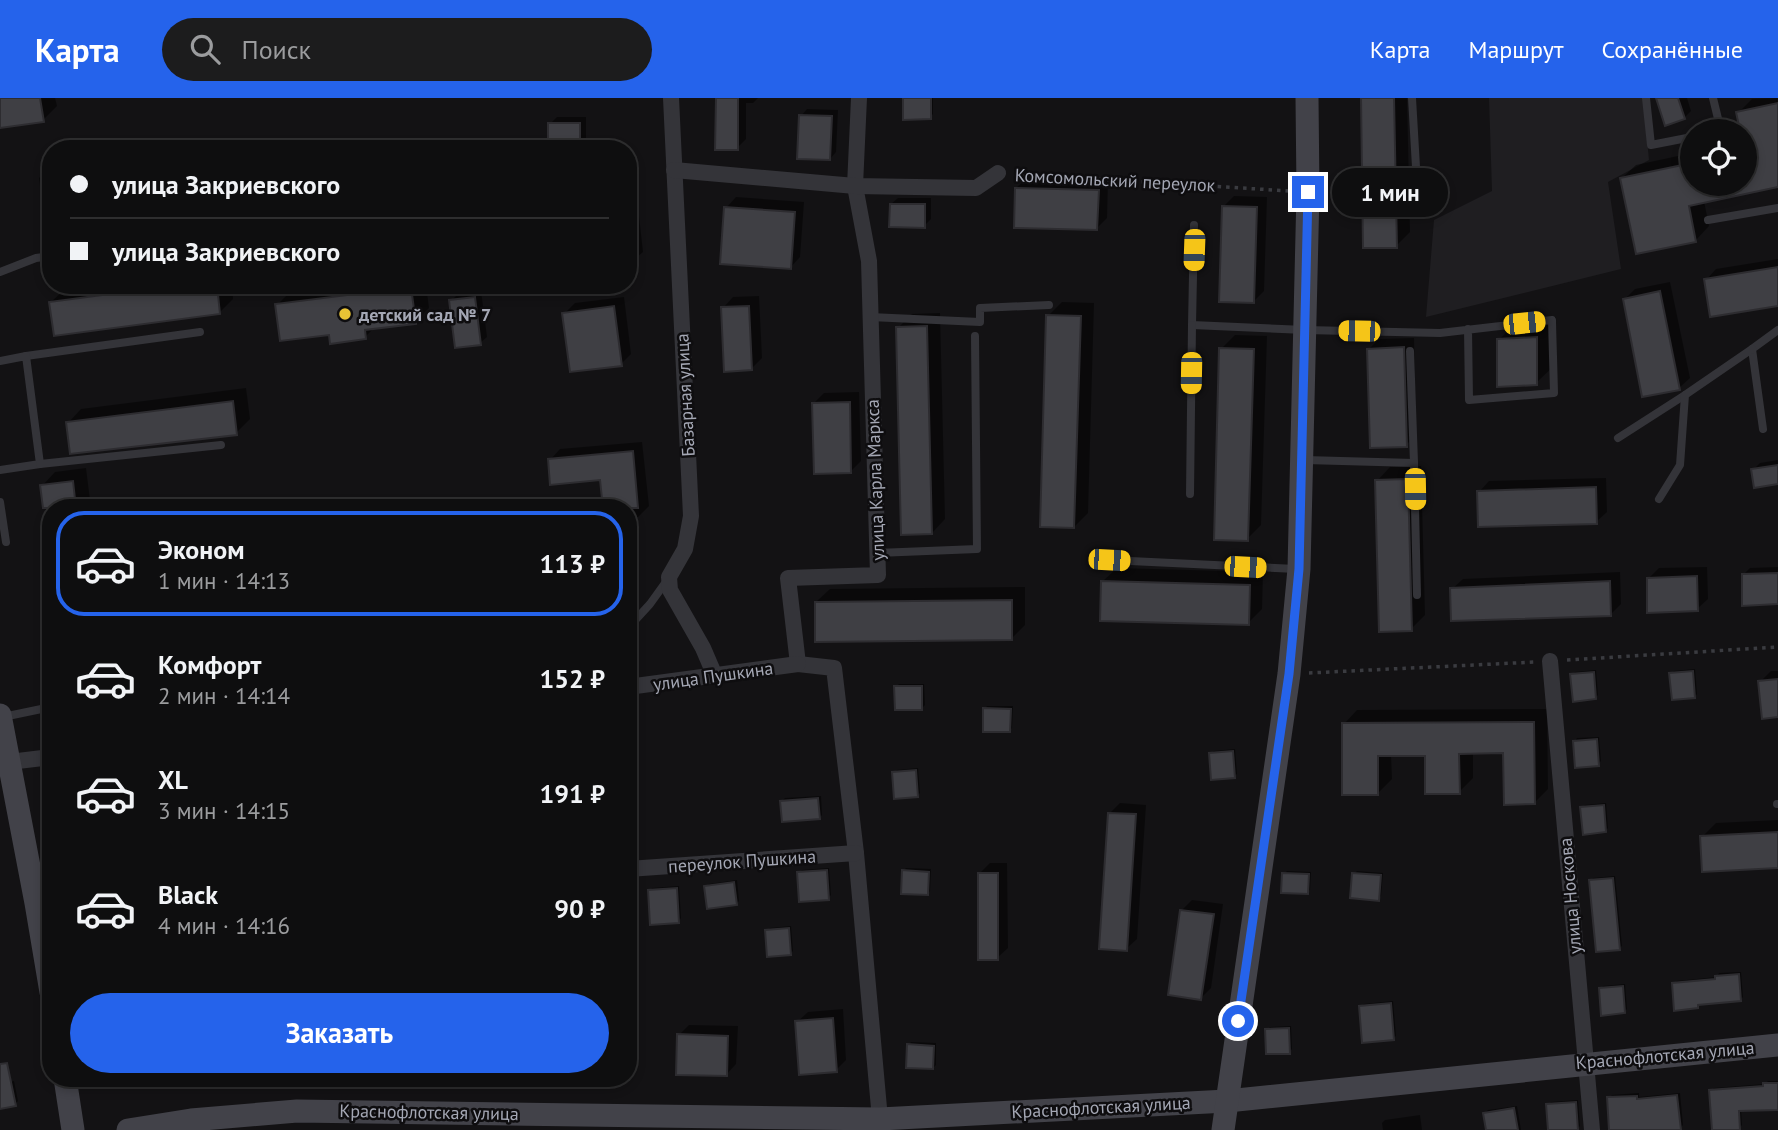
<!DOCTYPE html>
<html lang="ru">
<meta charset="utf-8">
<style>
:root{--surface:#0e0e0f;--page:#1c1c1d;--text:#f1f3f6;--muted:#9b9c9e;--line:#2e2e2f;--accent:#2563eb}
body{margin:0;font-family:"PT Sans",sans-serif;background:var(--page);color:var(--text);height:100vh;display:flex;flex-direction:column;font-size:26px;white-space:nowrap}
*{box-sizing:border-box;margin:0}
p{font-size:23px;color:var(--muted)}
.icon{flex:none;width:38px;height:38px;fill:none;stroke:currentColor;stroke-width:2;stroke-linecap:round;stroke-linejoin:round}
.map{position:relative;flex:1;overflow:hidden}
.drawer{position:absolute;left:42px;top:401px;width:595px;height:588px;display:flex;flex-direction:column;background:var(--surface);border-radius:28px;box-shadow:0 4px 10px #0003,0 0 0 2px var(--line)}
.drawer>*{flex:none}
.guide{position:absolute;left:42px;top:42px;width:595px;height:154px;border-radius:28px;box-shadow:0 4px 10px #0003,0 0 0 2px var(--line);display:grid;align-content:center;height:154px;padding:0 28px;background:var(--surface)}
.controls{position:absolute;left:1680px;top:21px;display:grid;gap:14px}
.controls a{display:grid;place-items:center;width:77px;height:77px;border-radius:50%;background:var(--surface);box-shadow:0 4px 10px #0003,0 0 0 2px var(--line);font-size:35px}
.end{position:absolute;width:32px;height:32px;margin:-16px;border:9px solid #2563eb;background:#fff;box-shadow:0 0 0 4px #fff}
.from{border-radius:50%}
.bubble{position:absolute;height:49px;border-radius:24px;background:var(--surface);box-shadow:0 4px 10px #0003,0 0 0 2px var(--line);font-size:23px;font-weight:600;line-height:49px;text-align:center}
.car{position:absolute;width:21px;height:42px;margin:-21px -10px;border-radius:9px;box-shadow:0 0 5px 2px #0007;background:linear-gradient(#f5c518 24%,#345 0 40%,#f5c518 0 76%,#345 0 86%,#f5c518 0)}
.guide b{display:flex;align-items:center;gap:24px;height:66px;font-size:26px}
.guide b+b{border-top:2px solid var(--line)}
.guide i{width:18px;height:18px;background:var(--text)}
ul{padding:12px 0 0;list-style:none}
li{display:flex;align-items:center;gap:21px;height:105px;margin:0 14px 10px;padding:0 14px;border:4px solid transparent;border-radius:28px}
li div{flex:1}
li b{display:block;font-size:26px}
li em{font-style:normal;font-weight:600}
li.on{border-color:var(--accent)}
li>.icon{width:63px;height:63px;stroke-width:1.5}
.action{display:flex;gap:14px;margin-top:auto;padding:14px 28px}
.action a{flex:1;height:80px;border-radius:42px;background:var(--accent);color:#fff;font-size:28px;font-weight:600;line-height:80px;text-align:center}
header{display:flex;align-items:center;gap:42px;box-sizing:border-box;height:98px;padding:0 35px;background:var(--accent);color:#fff}
header strong{font-size:33px}
nav{display:flex;gap:38px;margin-inline-start:auto;font-size:24px}
.search{width:490px;height:63px;background:var(--page);display:flex;align-items:center;gap:18px;box-sizing:border-box;padding:0 24px;border-radius:38px;color:var(--muted);font-size:26px}
.map>svg:first-child{display:block}
.built{fill:#1f1e21}
.shadow{fill:#0007}
.building{fill:#3f3f44;stroke:#2d2c30;stroke-width:2}
.lines{fill:none;stroke-linecap:round;stroke-linejoin:round}
.path{stroke:#3a3b40;stroke-width:3.5;stroke-dasharray:3.5 5;stroke-linecap:butt}
.lane{stroke:#343439;stroke-width:8}
.street{stroke:#343439;stroke-width:16}
.secondary{stroke:#424249;stroke-width:23}
.route{stroke:#2563eb;stroke-width:9}
.poi-dot{fill:#e9c435;stroke:#0e0d0f;stroke-width:2.5}
.labels{text-anchor:middle;dominant-baseline:central;stroke-width:5;stroke-linejoin:round;paint-order:stroke}
.street-label{font-size:18px;fill:#a4a7b4;stroke:#0e0d0f}
.poi-label{font-size:18px;font-weight:bold;fill:#a4a7b4;stroke:#0e0d0f;text-anchor:start}
</style>
<header>
<strong>Карта</strong>
<div class="search"><svg class="icon" aria-label="search" viewBox="0 0 24 24"><circle cx="10" cy="10" r="6"/><path d="M15 15l6 6"/></svg>Поиск</div>
<nav><a>Карта</a><a>Маршрут</a><a>Сохранённые</a></nav>
</header>
<div class="map">
<svg width="1778" height="1032" viewBox="0 0 1778 1032">
<rect width="100%" height="100%" fill="#131214"/>
<polygon class="built" points="1489,0 1643,0 1649,62 1608,84 1621,171 1426,219 1434,122 1492,93"/>
<g class="shadow">
<polygon points="0,0 55,0 57,8 43,22 0,29"/>
<polygon points="718,0 758,0 753,5 746,5 746,41 737,50"/>
<polygon points="905,0 933,0 933,16 930,19"/>
<polygon points="1362,0 1407,0 1410,134 1396,148"/>
<polygon points="1659,0 1687,0 1691,13 1684,20"/>
<polygon points="1778,0 1778,87 1704,103 1709,128 1696,142 1622,80 1636,67 1692,55 1692,86 1745,86 1745,33 1742,33 1738,15 1752,1"/>
<polygon points="807,11 838,12 836,54 830,61 801,18"/>
<polygon points="557,19 586,19 586,51 550,51 550,26"/>
<polygon points="214,45 215,51 173,51"/>
<polygon points="51,68 51,109 43,110 39,80"/>
<polygon points="1027,80 1108,82 1107,120 1097,130 1016,90"/>
<polygon points="1234,98 1267,99 1264,193 1253,204 1224,108"/>
<polygon points="736,99 804,104 800,159 790,170 726,110"/>
<polygon points="898,100 931,100 931,121 924,128 891,106"/>
<polygon points="639,118 643,154 636,160 628,161 628,119"/>
<polygon points="1778,161 1778,206 1706,182 1716,171"/>
<polygon points="1670,184 1690,280 1679,290 1625,201 1635,191"/>
<polygon points="91,187 232,187 233,201 220,214 51,204 65,191"/>
<polygon points="335,187 426,187 429,210 415,224 375,229 365,239 330,235 277,207 291,193"/>
<polygon points="481,193 487,239 480,245 451,203 458,196"/>
<polygon points="759,198 762,260 751,271 723,210 733,199"/>
<polygon points="624,199 631,256 621,266 564,216 575,205"/>
<polygon points="1062,204 1094,205 1088,415 1074,429 1048,218"/>
<polygon points="940,215 945,421 932,435 898,230 912,216"/>
<polygon points="1556,219 1557,265 1536,285 1499,242 1519,221"/>
<polygon points="1235,237 1267,238 1261,427 1247,441 1221,251"/>
<polygon points="1414,240 1416,337 1406,347 1369,251 1379,241"/>
<polygon points="246,290 250,321 236,335 68,325 81,311"/>
<polygon points="859,294 861,363 851,373 814,305 824,295"/>
<polygon points="642,344 649,408 638,419 628,420 628,410 602,381 550,362 560,351"/>
<polygon points="1778,362 1778,384 1753,372 1760,365"/>
<polygon points="1421,368 1425,517 1411,531 1377,383 1390,369"/>
<polygon points="86,370 91,410 51,410 51,460 42,388 55,374"/>
<polygon points="1606,380 1607,414 1596,424 1479,394 1489,383"/>
<polygon points="1707,469 1708,501 1697,511 1648,481 1659,470"/>
<polygon points="1778,469 1778,505 1743,477 1750,470"/>
<polygon points="1117,470 1263,474 1262,511 1248,525 1103,483"/>
<polygon points="1620,474 1621,506 1610,517 1452,491 1463,481"/>
<polygon points="1025,489 1025,527 1012,540 816,504 830,491"/>
<polygon points="1695,571 1697,596 1695,599 1671,576 1674,573"/>
<polygon points="1596,572 1598,597 1595,600 1572,577 1575,574"/>
<polygon points="1771,573 1778,573 1778,617 1760,584"/>
<polygon points="899,586 924,586 925,607 922,610 896,589"/>
<polygon points="987,608 1013,608 1012,630 1009,633 985,611"/>
<polygon points="1547,611 1548,691 1534,705 1505,654 1473,654 1473,680 1459,694 1427,656 1391,657 1392,681 1378,695 1344,626 1357,612"/>
<polygon points="1599,639 1601,663 1598,666 1575,643 1577,640"/>
<polygon points="1235,651 1237,676 1234,678 1211,655 1214,653"/>
<polygon points="918,670 920,695 917,698 894,675 897,672"/>
<polygon points="821,698 822,717 819,720 782,703 785,700"/>
<polygon points="1120,705 1146,707 1137,841 1126,851 1110,715"/>
<polygon points="1606,705 1608,730 1605,733 1582,710 1585,707"/>
<polygon points="1778,722 1778,769 1702,739 1716,725"/>
<polygon points="990,765 1007,765 1008,850 997,860 979,776"/>
<polygon points="829,770 831,797 828,800 799,775 802,772"/>
<polygon points="906,770 931,771 930,793 928,796 903,773"/>
<polygon points="1287,773 1311,774 1310,792 1307,794 1284,776"/>
<polygon points="1357,773 1383,775 1381,798 1378,801 1354,776"/>
<polygon points="1615,778 1622,848 1619,850 1591,783 1593,780"/>
<polygon points="737,782 739,803 737,805 706,789 709,786"/>
<polygon points="679,788 681,820 679,823 650,793 652,790"/>
<polygon points="1192,802 1223,806 1211,890 1201,900 1182,812"/>
<polygon points="791,828 793,853 790,856 767,833 770,830"/>
<polygon points="1741,874 1743,899 1740,902 1701,905 1697,909 1674,886 1677,883 1717,879 1719,875"/>
<polygon points="1625,886 1627,911 1624,914 1601,891 1603,888"/>
<polygon points="1393,903 1396,938 1393,940 1361,908 1364,906"/>
<polygon points="843,911 846,962 836,972 797,924 808,914"/>
<polygon points="689,927 738,928 736,966 726,977 679,937"/>
<polygon points="1291,928 1292,951 1289,954 1267,932 1270,929"/>
<polygon points="911,944 936,945 936,967 933,970 909,947"/>
<polygon points="100,980 124,980 124,982 122,985 101,989"/>
<polygon points="565,980 597,980 595,982 565,984"/>
<polygon points="14,983 18,1003 15,1006 0,1010 0,987"/>
<polygon points="1768,983 1778,983 1778,1010 1741,1011 1742,1027 1739,1030 1711,993 1714,990 1765,986"/>
<polygon points="1639,995 1639,999 1680,995 1683,1027 1680,1030 1662,1032 1611,1032 1609,1000 1612,997"/>
<polygon points="1578,1002 1580,1028 1577,1031 1550,1032 1548,1007 1551,1004"/>
<polygon points="1517,1008 1521,1032 1488,1032 1485,1015 1488,1012"/>
<polygon points="1420,1017 1422,1032 1383,1032 1382,1025 1385,1022"/>
</g>
<g class="building">
<polygon points="0,0 40,0 44,24 0,30"/>
<polygon points="716,0 738,0 738,52 715,52"/>
<polygon points="903,0 931,0 931,21 903,22"/>
<polygon points="1361,0 1394,0 1397,150 1363,150"/>
<polygon points="1656,0 1678,0 1685,21 1665,28"/>
<polygon points="1778,5 1778,89 1689,108 1696,144 1636,156 1620,80 1692,65 1692,86 1745,86 1745,33 1740,33 1736,14"/>
<polygon points="799,17 832,18 830,62 797,61"/>
<rect x="548" y="25" width="32" height="26"/>
<polygon points="1015,90 1099,92 1097,132 1014,130"/>
<polygon points="890,106 925,106 925,130 889,129"/>
<polygon points="1222,108 1257,109 1254,205 1219,204"/>
<polygon points="724,109 795,114 791,171 720,166"/>
<polygon points="1778,169 1778,208 1710,219 1704,181"/>
<polygon points="178,187 217,187 220,216 54,238 49,204"/>
<polygon points="411,189 416,226 365,232 366,241 330,246 329,237 280,243 275,206"/>
<polygon points="1660,193 1680,292 1642,299 1623,201"/>
<polygon points="475,199 481,247 455,250 449,202"/>
<polygon points="614,208 622,268 570,274 562,215"/>
<polygon points="749,208 752,272 724,274 721,209"/>
<polygon points="1046,217 1081,218 1074,430 1040,429"/>
<polygon points="927,228 932,436 901,437 896,229"/>
<polygon points="1537,239 1537,287 1497,289 1497,241"/>
<polygon points="1404,249 1407,349 1370,350 1367,251"/>
<polygon points="1219,250 1254,251 1248,443 1214,442"/>
<polygon points="233,303 237,337 70,356 66,324"/>
<polygon points="850,304 851,375 814,376 812,305"/>
<polygon points="633,353 638,410 603,410 600,382 550,387 548,361"/>
<polygon points="1778,367 1778,386 1754,390 1751,371"/>
<polygon points="1408,381 1412,533 1379,534 1375,382"/>
<polygon points="73,383 76,410 43,410 40,387"/>
<polygon points="1596,389 1597,426 1478,429 1477,393"/>
<polygon points="1778,475 1778,506 1742,508 1742,476"/>
<polygon points="1697,478 1698,513 1647,515 1647,480"/>
<polygon points="1101,483 1250,487 1249,527 1100,523"/>
<polygon points="1610,483 1611,518 1451,523 1450,490"/>
<polygon points="1012,502 1012,542 815,544 815,504"/>
<polygon points="1693,573 1695,600 1672,602 1669,575"/>
<polygon points="1594,574 1596,601 1573,604 1570,576"/>
<polygon points="1778,581 1778,619 1762,621 1758,583"/>
<polygon points="894,588 922,588 922,612 895,612"/>
<polygon points="983,610 1011,611 1010,634 983,634"/>
<polygon points="1534,624 1535,706 1504,707 1503,655 1459,656 1460,696 1425,696 1425,658 1378,658 1378,697 1342,697 1342,625"/>
<polygon points="1597,641 1599,668 1575,670 1573,643"/>
<polygon points="1233,653 1235,680 1211,682 1209,655"/>
<polygon points="916,672 918,699 894,701 892,674"/>
<polygon points="818,700 820,721 782,724 780,703"/>
<polygon points="1604,707 1606,734 1583,737 1580,709"/>
<polygon points="1108,715 1136,716 1127,853 1099,851"/>
<polygon points="1778,734 1778,770 1702,774 1700,738"/>
<polygon points="827,772 829,802 799,804 797,774"/>
<polygon points="902,772 929,774 928,797 901,796"/>
<rect x="978" y="775" width="20" height="87"/>
<polygon points="1282,775 1309,776 1308,796 1281,795"/>
<polygon points="1352,775 1381,777 1379,803 1350,800"/>
<polygon points="1613,780 1620,852 1596,854 1589,782"/>
<polygon points="734,784 737,807 707,811 704,788"/>
<polygon points="677,790 679,825 650,827 648,792"/>
<polygon points="1180,812 1214,816 1201,902 1168,897"/>
<polygon points="789,830 791,857 767,859 765,832"/>
<polygon points="1739,876 1741,903 1698,907 1698,910 1674,913 1672,885 1715,881 1715,878"/>
<polygon points="1623,888 1625,915 1601,918 1599,890"/>
<polygon points="1391,905 1394,942 1362,945 1359,908"/>
<polygon points="833,920 837,974 799,977 795,923"/>
<polygon points="1289,930 1290,956 1266,956 1265,931"/>
<polygon points="677,936 728,938 727,978 676,977"/>
<polygon points="907,946 934,948 933,971 906,970"/>
<polygon points="7,965 16,1008 0,1011 0,966"/>
<polygon points="1763,985 1778,985 1778,1012 1739,1013 1740,1032 1712,1032 1709,992 1763,988"/>
<polygon points="1677,997 1681,1032 1609,1032 1607,999 1637,998 1637,1001"/>
<polygon points="1576,1004 1578,1032 1548,1032 1546,1006"/>
<polygon points="1514,1010 1518,1032 1486,1032 1483,1015"/>
</g>
<g class="lines">
<g class="path">
<polyline points="1014,76 1290,93"/>
<polyline points="1567,562 1778,549"/>
<polyline points="1309,575 1535,564"/>
</g>
<g class="lane">
<polyline points="1412,0 1416,69"/>
<polyline points="1646,0 1651,47 1692,39"/>
<polyline points="1713,0 1721,33"/>
<polyline points="1708,122 1778,110"/>
<polyline points="1194,127 1192,227 1305,232 1440,235 1552,222 1554,295 1469,302 1468,231"/>
<polyline points="0,174 36,160 51,158"/>
<polyline points="870,219 980,224 980,210 1049,207"/>
<polyline points="1410,253 1414,365"/>
<polyline points="26,258 200,234"/>
<polyline points="0,263 26,258 40,366 0,372"/>
<polyline points="1763,331 1752,251 1778,232"/>
<polyline points="1618,340 1685,297"/>
<polyline points="1305,362 1414,365 1417,497"/>
<polyline points="40,366 221,347"/>
<polyline points="1190,396 1192,227"/>
<polyline points="1659,401 1680,367 1685,297 1752,251"/>
<polyline points="0,404 6,444"/>
<polyline points="877,455 977,451 975,238"/>
<polyline points="1109,462 1296,471"/>
<polyline points="628,530 650,506 668,481"/>
<polyline points="3,619 51,609"/>
<polyline points="1777,706 1778,706"/>
</g>
<g class="street">
<polyline points="671,0 691,418 685,451 669,479 670,492 703,550 715,578"/>
<polyline points="859,0 855,88 869,163 878,477 788,480 798,566 834,570 856,755 880,1021"/>
<polyline points="674,72 855,88 976,90 998,75"/>
<polyline points="1550,563 1592,1032"/>
<polyline points="628,589 798,566"/>
<polyline points="1,665 51,659"/>
<polyline points="628,771 856,755"/>
</g>
<g class="secondary">
<polyline points="0,617 36,805 51,894"/>
<polyline points="65,980 73,1032"/>
<polyline points="128,1032 191,1022 297,1013 880,1021 1227,1003 1778,947"/>
<polyline points="1223,1032 1289,576 1299,471 1308,94 1307,0"/>
</g>
</g>
<g class="lines">
<polyline class="route" points="1238,923 1289,576 1299,471 1308,94"/>
</g>
<circle class="poi-dot" cx="345" cy="216" r="7"/>
<g class="labels">
<g class="street-label">
<text transform="translate(1115 82) rotate(3)">Комсомольский переулок</text>
<text transform="translate(685 297) rotate(-93)">Базарная улица</text>
<text transform="translate(875 382) rotate(-92)">улица Карла Маркса</text>
<text transform="translate(713 578) rotate(-8)">улица Пушкина</text>
<text transform="translate(742 763) rotate(-4)">переулок Пушкина</text>
<text transform="translate(1570 798) rotate(-95)">улица Носкова</text>
<text transform="translate(1665 957) rotate(-5)">Краснофлотская улица</text>
<text transform="translate(1101 1009) rotate(-3)">Краснофлотская улица</text>
<text transform="translate(429 1014) rotate(1)">Краснофлотская улица</text>
</g>
<g class="poi-label">
<text x="359" y="216">детский сад № 7</text>
</g>
</g>
</svg>
<div class="controls">
<a><svg class="icon" aria-label="locate" viewBox="0 0 24 24"><circle cx="12" cy="12" r="6"/><path d="M12 2v4M12 18v4M2 12h4M18 12h4"/></svg></a>
</div>
<i class="end from" style="left:1238px;top:923px"></i>
<i class="end" style="left:1308px;top:94px"></i>
<div class="bubble" style="left:1332px;top:70px;width:116px">1 мин</div>
<i class="car" style="left:1194px;top:152px;rotate:182deg"></i>
<i class="car" style="left:1524px;top:225px;rotate:84deg"></i>
<i class="car" style="left:1359px;top:233px;rotate:271deg"></i>
<i class="car" style="left:1191px;top:275px;rotate:181deg"></i>
<i class="car" style="left:1415px;top:391px;rotate:179deg"></i>
<i class="car" style="left:1109px;top:462px;rotate:93deg"></i>
<i class="car" style="left:1245px;top:469px;rotate:93deg"></i>
<div class="guide">
<b><i class="from"></i>улица Закриевского</b>
<b><i></i>улица Закриевского</b>
</div>
<section class="drawer">
<ul>
<li class="on"><svg class="icon" aria-label="car" viewBox="0 0 24 24"><path d="M5 17H2v-5l4-1 3-4h7l3 4 3 1v5h-3M9 17h6M6 11h13"/><circle cx="7" cy="17" r="2"/><circle cx="17" cy="17" r="2"/></svg><div><b>Эконом</b><p>1 мин · 14:13</p></div><em>113 ₽</em></li>
<li><svg class="icon" aria-label="car" viewBox="0 0 24 24"><path d="M5 17H2v-5l4-1 3-4h7l3 4 3 1v5h-3M9 17h6M6 11h13"/><circle cx="7" cy="17" r="2"/><circle cx="17" cy="17" r="2"/></svg><div><b>Комфорт</b><p>2 мин · 14:14</p></div><em>152 ₽</em></li>
<li><svg class="icon" aria-label="car" viewBox="0 0 24 24"><path d="M5 17H2v-5l4-1 3-4h7l3 4 3 1v5h-3M9 17h6M6 11h13"/><circle cx="7" cy="17" r="2"/><circle cx="17" cy="17" r="2"/></svg><div><b>XL</b><p>3 мин · 14:15</p></div><em>191 ₽</em></li>
<li><svg class="icon" aria-label="car" viewBox="0 0 24 24"><path d="M5 17H2v-5l4-1 3-4h7l3 4 3 1v5h-3M9 17h6M6 11h13"/><circle cx="7" cy="17" r="2"/><circle cx="17" cy="17" r="2"/></svg><div><b>Black</b><p>4 мин · 14:16</p></div><em>90 ₽</em></li>
</ul>
<div class="action"><a>Заказать</a></div>
</section>
</div>
